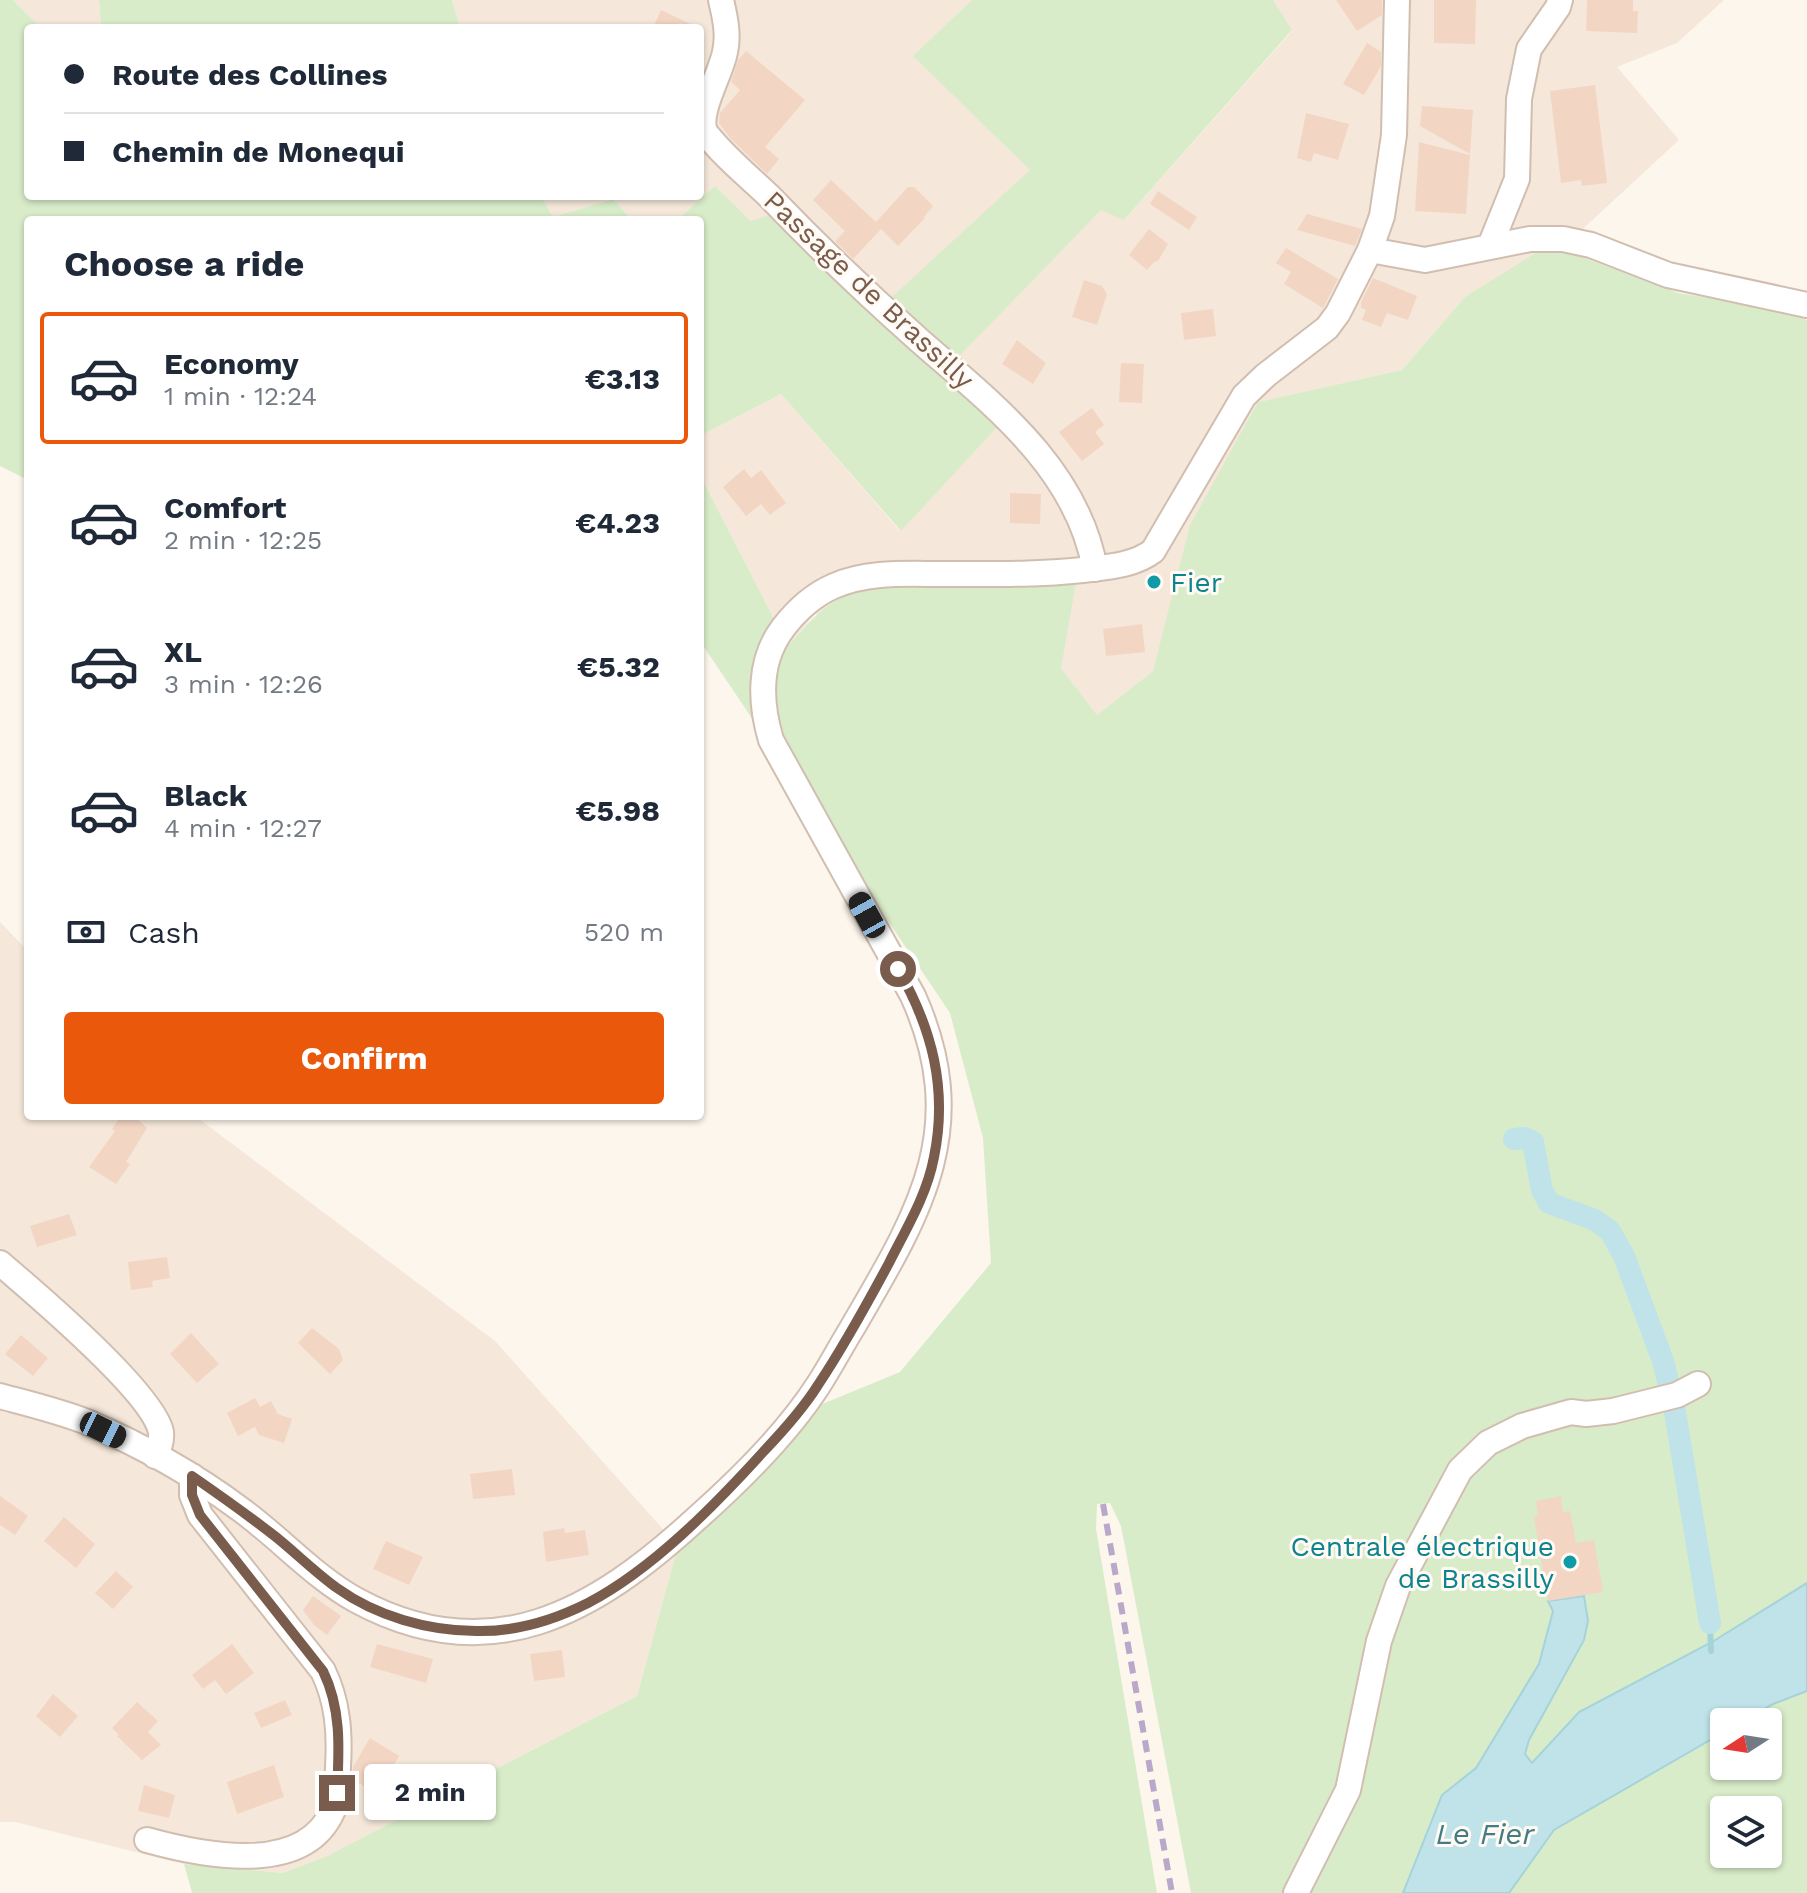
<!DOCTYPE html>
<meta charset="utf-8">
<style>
:root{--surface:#fff;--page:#f2f2f3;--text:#1f2937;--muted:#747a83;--line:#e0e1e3;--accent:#ea580c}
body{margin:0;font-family:"Work Sans",sans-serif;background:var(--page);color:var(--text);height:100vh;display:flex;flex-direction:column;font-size:30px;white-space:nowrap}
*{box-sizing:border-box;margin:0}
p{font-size:26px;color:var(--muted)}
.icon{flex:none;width:44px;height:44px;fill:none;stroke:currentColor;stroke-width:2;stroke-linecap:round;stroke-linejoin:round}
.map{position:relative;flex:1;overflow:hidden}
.side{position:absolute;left:24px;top:216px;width:680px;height:904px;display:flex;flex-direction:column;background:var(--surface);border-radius:8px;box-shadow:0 2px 6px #0004}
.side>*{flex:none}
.hud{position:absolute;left:24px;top:24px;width:680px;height:176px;border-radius:8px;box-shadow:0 2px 6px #0004;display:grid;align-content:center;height:176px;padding:0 40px;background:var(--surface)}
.needle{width:52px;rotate:258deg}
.buttons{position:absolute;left:1710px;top:1708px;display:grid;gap:16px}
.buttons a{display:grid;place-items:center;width:72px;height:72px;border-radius:8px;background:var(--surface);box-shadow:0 2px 6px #0004;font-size:40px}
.end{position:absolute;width:36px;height:36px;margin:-18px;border:10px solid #7a5c4d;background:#fff;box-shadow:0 0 0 4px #fff}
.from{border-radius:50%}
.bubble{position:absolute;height:56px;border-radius:8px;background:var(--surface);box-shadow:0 2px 6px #0004;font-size:26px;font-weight:700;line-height:56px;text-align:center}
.car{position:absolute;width:24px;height:48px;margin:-24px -12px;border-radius:10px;box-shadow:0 0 6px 2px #0007;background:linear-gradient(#222 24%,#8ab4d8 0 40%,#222 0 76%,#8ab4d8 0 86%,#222 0)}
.hud b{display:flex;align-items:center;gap:28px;height:76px;font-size:30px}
.hud b+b{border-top:2px solid var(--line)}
.hud i{width:20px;height:20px;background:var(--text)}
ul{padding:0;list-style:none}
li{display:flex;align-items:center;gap:24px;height:132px;margin:0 16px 12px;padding:0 24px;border:4px solid transparent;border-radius:8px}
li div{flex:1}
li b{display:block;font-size:30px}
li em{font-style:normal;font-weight:700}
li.active{border-color:var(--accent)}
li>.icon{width:72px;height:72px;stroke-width:1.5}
h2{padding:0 40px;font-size:36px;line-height:96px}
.pay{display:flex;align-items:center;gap:20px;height:88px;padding:0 40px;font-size:30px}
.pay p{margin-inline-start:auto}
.button{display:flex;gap:16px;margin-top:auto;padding:16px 40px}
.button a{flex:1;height:92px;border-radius:8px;background:var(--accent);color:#fff;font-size:32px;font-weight:700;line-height:92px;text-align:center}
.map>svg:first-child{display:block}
.residential{fill:#f5e8da}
.green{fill:#d8ecc9;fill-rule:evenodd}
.water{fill:#bfe3e8;stroke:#a5d3da;stroke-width:2}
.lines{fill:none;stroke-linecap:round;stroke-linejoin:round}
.stream{stroke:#a5d3da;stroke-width:6}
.canal{stroke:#bfe3e8;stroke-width:22}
.building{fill:#f3d5c3}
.street-casing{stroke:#d1beb0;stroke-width:28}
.street{stroke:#fff;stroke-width:24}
.rail{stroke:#b9a8c9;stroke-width:6;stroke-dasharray:12 8;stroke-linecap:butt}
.route{stroke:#7a5c4d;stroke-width:10}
.culture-dot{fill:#0f9aa8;stroke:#fffaf3;stroke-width:3}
.labels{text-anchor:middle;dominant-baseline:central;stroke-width:6;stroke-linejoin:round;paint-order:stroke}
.street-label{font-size:28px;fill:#7a5c4d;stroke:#fffaf3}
.culture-label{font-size:28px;fill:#0d838f;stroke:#fffaf3;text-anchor:start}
.water-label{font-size:30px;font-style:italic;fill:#437c86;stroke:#fffaf3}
</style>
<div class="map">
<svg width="1807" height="1893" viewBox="0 0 1807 1893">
<rect width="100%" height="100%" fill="#fdf6ec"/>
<g class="residential">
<polygon points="13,0 99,0 101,28 41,28"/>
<polygon points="452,0 972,0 914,56 1031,170 880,309 751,221 715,186 677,220 632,220 613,199 553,217 541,196 700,196 700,28 460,28"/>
<polygon points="1273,0 1724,0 1677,43 1617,67 1679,140 1561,249 1465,297 1402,370 1258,402 1169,616 1153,671 1097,715 1061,668 815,614 788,646 700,475 700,436 781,394 900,531 943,373 1101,209 1125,219 1292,31"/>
<polygon points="0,922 28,951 28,1116 195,1116 495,1341 678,1546 637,1696 327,1856 283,1873 184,1864 15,1822 0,1822"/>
</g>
<g class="green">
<polygon points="0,0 13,0 41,28 28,28 28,196 541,196 553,217 613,199 632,220 28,220 28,480 0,466"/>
<polygon points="99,0 452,0 460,28 101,28"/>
<polygon points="972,0 1273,0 1292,30 1124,220 1101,210 943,373 998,426 901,531 781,394 700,436 700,220 677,220 715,186 751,221 773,214 880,308 1030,170 913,56"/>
<path d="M1542,249H1561L1678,293L1780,309L1807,320V1583L1712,1642L1579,1712L1532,1764L1525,1755L1529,1740L1584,1640L1549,1602L1553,1610L1539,1664L1476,1768L1442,1795L1403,1893H1191L1121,1526L1110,1503L1097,1504L1096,1529L1157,1893H192L184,1864L283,1873L327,1856L637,1696L678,1546L820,1405L900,1372L991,1263L983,1138L950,1013L700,641V475L788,646C815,614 833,596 875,585L1076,583L1061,668L1097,715L1153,671L1190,525L1258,402L1402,370L1465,297Z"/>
<path d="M1807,1691V1893H1509L1554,1830L1724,1732V1766H1768V1722H1742L1773,1704ZM1724,1810H1768V1854H1724Z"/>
</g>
<polygon class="water" points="1807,1583 1807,1691 1773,1704 1742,1722 1724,1722 1724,1732 1554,1830 1509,1893 1403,1893 1442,1795 1476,1768 1539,1664 1553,1611 1548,1601 1584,1596 1588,1621 1584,1640 1529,1740 1525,1754 1532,1763 1579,1712 1712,1642"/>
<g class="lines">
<polyline class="stream" points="1710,1623 1711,1651"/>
<polyline class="canal" points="1514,1139 1525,1138 1533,1142 1542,1190 1549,1203 1595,1220 1610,1231 1624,1256 1663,1361 1674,1406 1710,1623"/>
</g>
<g class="building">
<polygon points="1336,0 1382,0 1382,15 1357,31"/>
<polygon points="1434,0 1476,0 1475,44 1434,43"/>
<polygon points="1587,0 1633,0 1633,11 1638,11 1637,33 1586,31"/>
<polygon points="661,10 699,28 653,28"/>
<polygon points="1367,43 1381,52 1381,66 1364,95 1343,84"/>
<polygon points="746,51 805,100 765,147 779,159 767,174 731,139 719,123 720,113 740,90 731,82 738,60"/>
<polygon points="1595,85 1607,183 1582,186 1581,180 1561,183 1550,91"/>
<polygon points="1422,106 1473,110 1470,154 1420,126"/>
<polygon points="1306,113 1349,124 1338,160 1314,153 1311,162 1297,158"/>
<polygon points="1419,142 1470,155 1466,214 1415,211"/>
<polygon points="831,180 876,222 908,187 914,187 933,206 924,217 925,218 898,246 881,229 853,259 835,241 845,231 813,200"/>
<polygon points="1158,191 1197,217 1189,230 1150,204"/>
<polygon points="1307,214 1362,229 1355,246 1297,230"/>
<polygon points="1149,229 1168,244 1158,261 1154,262 1147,270 1129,255"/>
<polygon points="1286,248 1338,279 1323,308 1284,284 1291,272 1276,263"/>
<polygon points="1373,278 1417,296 1408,320 1387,313 1381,327 1362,320 1366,310 1361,308 1361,302"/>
<polygon points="1084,280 1102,286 1107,294 1097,325 1072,317"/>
<polygon points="1213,309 1216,336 1184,340 1181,313"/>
<polygon points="1017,340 1046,363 1033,384 1002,364"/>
<polygon points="1121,363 1144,364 1142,403 1119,402"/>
<polygon points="1092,408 1104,425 1095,432 1104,444 1082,461 1059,432"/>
<polygon points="744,469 751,478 761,470 786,503 770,515 761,504 746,516 723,487"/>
<polygon points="1010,493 1041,494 1040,524 1010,523"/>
<polygon points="1142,624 1145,652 1106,656 1103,629"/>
<polygon points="121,1116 134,1116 147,1128 126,1162 130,1164 116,1184 89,1167 115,1131 112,1129"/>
<polygon points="69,1214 77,1235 37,1247 30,1226"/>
<polygon points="167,1257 170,1278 152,1281 153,1287 131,1290 128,1262"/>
<polygon points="312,1328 339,1349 343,1360 330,1374 298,1343"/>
<polygon points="191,1333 219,1364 197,1383 170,1354"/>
<polygon points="21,1335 48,1358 33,1376 5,1354"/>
<polygon points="255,1398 260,1407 271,1401 278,1414 292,1419 284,1443 259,1435 255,1427 238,1436 227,1413"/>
<polygon points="512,1469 515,1495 473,1499 470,1474"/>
<polygon points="0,1496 28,1516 15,1535 0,1525"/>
<polygon points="1561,1496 1563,1512 1570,1511 1576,1543 1594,1540 1603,1592 1548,1601 1534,1517 1538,1516 1536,1501"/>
<polygon points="64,1517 95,1544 76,1568 44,1541"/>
<polygon points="564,1528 565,1533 585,1530 589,1555 546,1562 543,1532"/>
<polygon points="386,1541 423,1557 409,1585 373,1569"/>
<polygon points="116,1571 133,1587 113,1609 95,1593"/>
<polygon points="313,1596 341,1616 327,1635 314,1625 303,1610"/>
<polygon points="232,1644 254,1673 226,1694 215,1680 203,1689 192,1675"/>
<polygon points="377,1644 433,1659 426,1683 370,1667"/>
<polygon points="562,1650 565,1677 534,1681 530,1654"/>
<polygon points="53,1694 78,1716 60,1737 36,1716"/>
<polygon points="285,1700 292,1715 261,1728 254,1713"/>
<polygon points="137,1702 158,1721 148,1732 161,1745 142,1760 117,1736 119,1735 112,1728"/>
<polygon points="370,1738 399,1756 376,1793 352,1779 353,1767"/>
<polygon points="274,1765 284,1797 237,1814 227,1782"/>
<polygon points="383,1782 405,1794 393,1813 372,1801"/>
<polygon points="144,1785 175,1795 169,1818 138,1811"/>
</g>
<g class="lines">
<defs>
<g id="street">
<path d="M721,0C725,17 729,35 725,52C721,74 697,112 705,132C723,156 748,176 770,197C818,247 868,295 920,341C992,404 1077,468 1095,569"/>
<polyline points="1490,246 1517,179 1519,99 1529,49 1558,7 1560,0"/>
<polyline points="1370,250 1425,260 1530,239 1563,239 1591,245 1668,275 1807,305"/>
<path d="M0,1263C34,1292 153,1393 161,1432C162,1441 159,1448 155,1456"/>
<path d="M0,1396C29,1404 59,1411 87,1422C141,1445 193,1474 240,1509C279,1537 313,1576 356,1600C490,1673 595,1612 696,1519C740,1480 787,1434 819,1384C830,1367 840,1348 851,1330C918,1215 973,1130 913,996L771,740C760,703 758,661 783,628C796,611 813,595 834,586C868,571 906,574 942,574C989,574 1036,575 1083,570C1107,567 1133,566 1153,551L1244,396L1266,375L1327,328L1338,313L1370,250L1382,216L1394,135L1397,0"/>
<path d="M147,1840C201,1855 304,1877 333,1810C338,1797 337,1781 338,1767C340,1733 338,1702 323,1671L200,1515L192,1495V1476"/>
<polyline points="1296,1893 1348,1790 1379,1641 1398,1586 1460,1470 1488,1443 1522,1426 1571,1412 1586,1414 1613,1411 1677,1395 1698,1384"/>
</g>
</defs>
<use href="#street" class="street-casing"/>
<use href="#street" class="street"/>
<polyline class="rail" points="1103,1504 1172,1893"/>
</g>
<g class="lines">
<path class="route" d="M337,1793C339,1750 342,1710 323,1671L200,1515L192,1495V1476C221,1496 249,1516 276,1537C297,1554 316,1573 337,1588C376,1616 428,1631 476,1631C514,1632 554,1620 588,1603C653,1569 715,1505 764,1451C783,1431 803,1409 818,1385C844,1346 867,1304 889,1263C906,1229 927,1195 934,1157C948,1089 932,1028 898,969"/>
</g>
<g class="culture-dot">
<circle cx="1154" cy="582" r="8"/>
<circle cx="1570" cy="1562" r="8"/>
</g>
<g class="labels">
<g class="street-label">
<text transform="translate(869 290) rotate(43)">Passage de Brassilly</text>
</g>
<g class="culture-label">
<text x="1170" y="582">Fier</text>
<text x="1554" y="1546" text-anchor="end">Centrale électrique<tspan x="1554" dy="32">de Brassilly</tspan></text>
</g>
<g class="water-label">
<text x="1485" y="1833">Le Fier</text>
</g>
</g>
</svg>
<div class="buttons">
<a><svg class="needle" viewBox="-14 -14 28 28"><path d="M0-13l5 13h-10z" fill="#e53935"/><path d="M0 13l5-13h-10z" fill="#747a83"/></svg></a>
<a><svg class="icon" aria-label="layers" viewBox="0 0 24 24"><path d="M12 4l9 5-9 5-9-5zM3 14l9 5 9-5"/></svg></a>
</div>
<i class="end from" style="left:898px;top:969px"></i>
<i class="end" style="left:337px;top:1793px"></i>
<div class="bubble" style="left:364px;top:1764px;width:132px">2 min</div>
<i class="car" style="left:867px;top:915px;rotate:331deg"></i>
<i class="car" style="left:103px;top:1430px;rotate:116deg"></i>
<div class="hud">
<b><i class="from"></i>Route des Collines</b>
<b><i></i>Chemin de Monequi</b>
</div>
<section class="side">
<h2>Choose a ride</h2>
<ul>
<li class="active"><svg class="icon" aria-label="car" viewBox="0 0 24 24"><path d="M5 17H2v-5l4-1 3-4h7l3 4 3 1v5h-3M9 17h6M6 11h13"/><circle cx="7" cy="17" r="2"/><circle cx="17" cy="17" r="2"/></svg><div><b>Economy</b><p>1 min · 12:24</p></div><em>€3.13</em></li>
<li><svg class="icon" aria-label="car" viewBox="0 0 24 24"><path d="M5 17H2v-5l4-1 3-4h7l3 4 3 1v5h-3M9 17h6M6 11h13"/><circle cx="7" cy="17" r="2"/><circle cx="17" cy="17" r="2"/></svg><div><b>Comfort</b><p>2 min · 12:25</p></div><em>€4.23</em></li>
<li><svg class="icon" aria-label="car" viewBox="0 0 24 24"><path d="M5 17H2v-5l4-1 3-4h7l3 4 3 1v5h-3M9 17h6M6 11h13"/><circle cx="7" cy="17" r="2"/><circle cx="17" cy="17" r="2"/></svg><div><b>XL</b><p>3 min · 12:26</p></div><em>€5.32</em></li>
<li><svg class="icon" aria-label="car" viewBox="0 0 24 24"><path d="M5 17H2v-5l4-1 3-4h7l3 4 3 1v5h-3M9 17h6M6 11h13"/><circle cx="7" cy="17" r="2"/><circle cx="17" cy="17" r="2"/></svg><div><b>Black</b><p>4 min · 12:27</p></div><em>€5.98</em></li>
</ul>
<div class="pay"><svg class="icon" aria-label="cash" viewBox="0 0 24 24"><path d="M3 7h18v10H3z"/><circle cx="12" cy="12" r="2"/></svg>Cash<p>520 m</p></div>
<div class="button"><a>Confirm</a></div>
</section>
</div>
